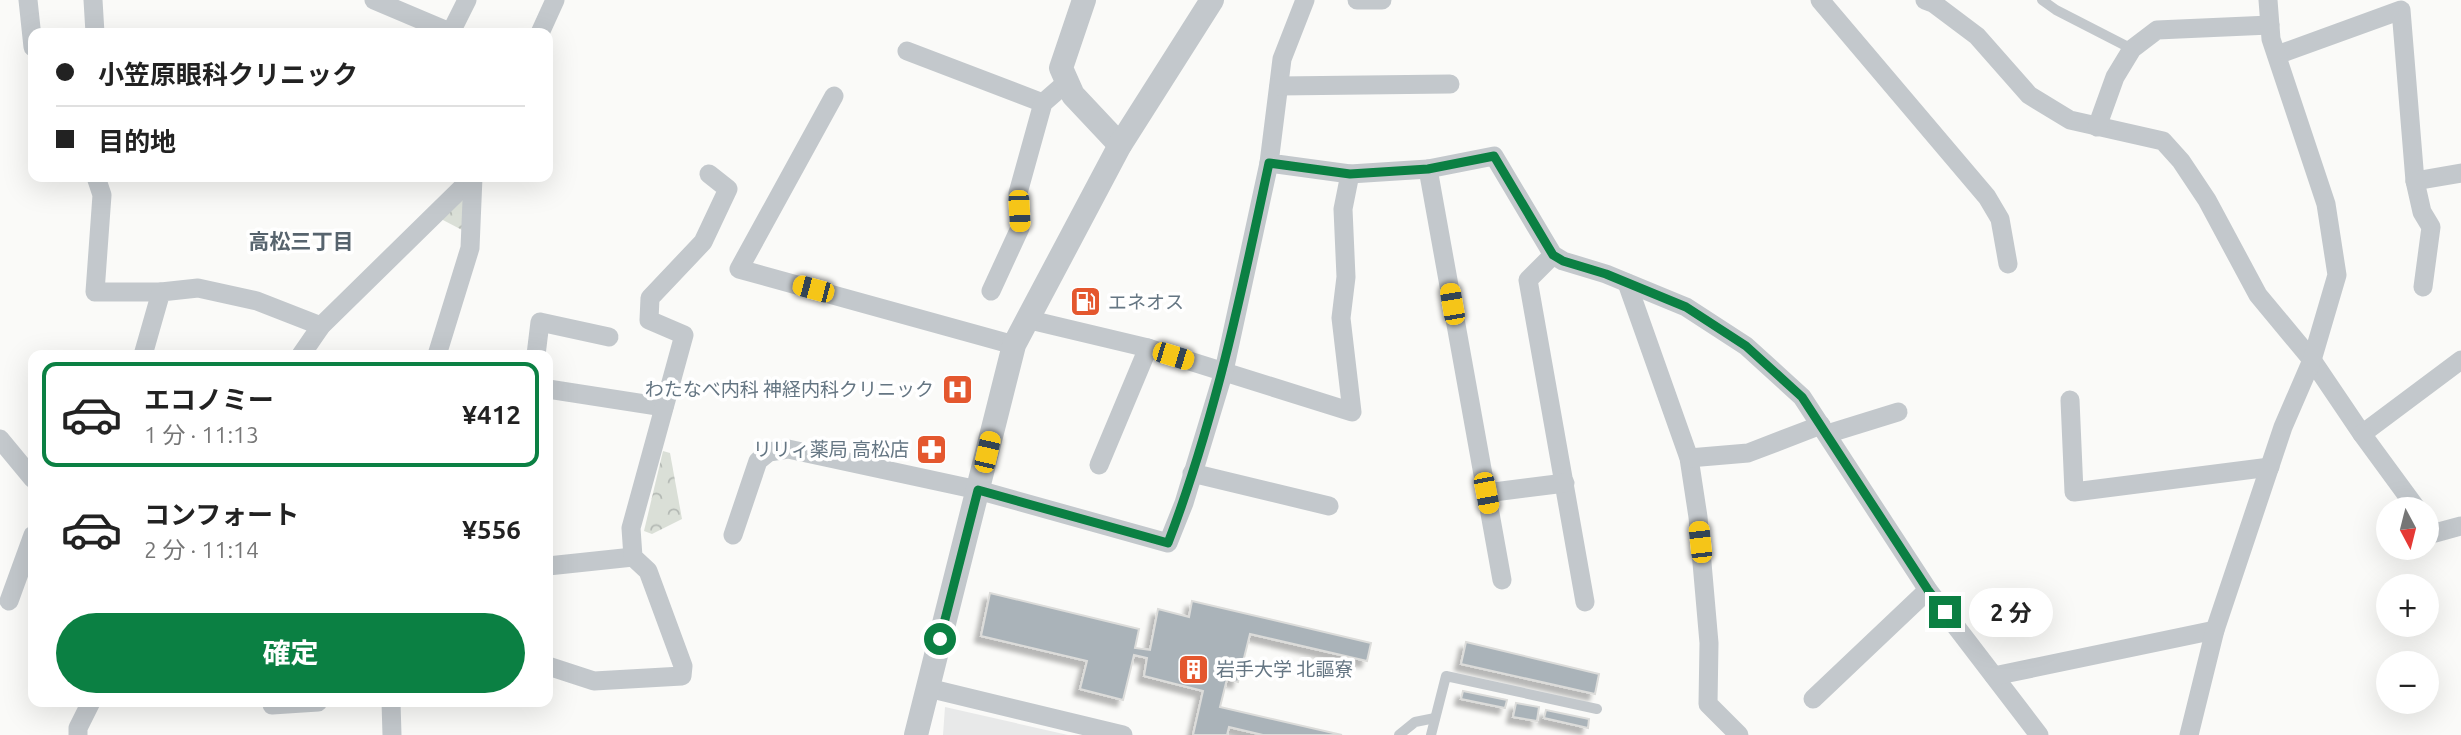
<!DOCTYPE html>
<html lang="ja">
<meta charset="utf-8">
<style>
:root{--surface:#fff;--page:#f2f2f2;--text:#222;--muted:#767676;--line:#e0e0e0;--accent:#0b8043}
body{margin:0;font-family:Ubuntu,"Noto Sans JP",sans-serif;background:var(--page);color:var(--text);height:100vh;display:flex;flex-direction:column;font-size:26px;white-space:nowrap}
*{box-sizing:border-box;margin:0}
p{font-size:23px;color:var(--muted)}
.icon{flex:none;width:38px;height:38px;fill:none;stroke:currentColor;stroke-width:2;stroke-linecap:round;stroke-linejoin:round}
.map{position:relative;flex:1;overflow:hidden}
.side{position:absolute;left:28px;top:350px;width:525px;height:357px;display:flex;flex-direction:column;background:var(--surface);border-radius:14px;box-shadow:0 7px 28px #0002}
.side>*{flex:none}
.top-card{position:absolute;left:28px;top:28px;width:525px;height:154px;border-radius:14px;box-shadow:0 7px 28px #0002;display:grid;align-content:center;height:154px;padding:0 28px;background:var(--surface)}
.needle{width:46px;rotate:173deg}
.controls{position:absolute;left:2376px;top:497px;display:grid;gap:14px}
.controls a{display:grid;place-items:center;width:63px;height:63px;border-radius:50%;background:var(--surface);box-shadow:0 7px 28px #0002;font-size:35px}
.end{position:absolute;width:32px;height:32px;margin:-16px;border:9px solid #0b8043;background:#fff;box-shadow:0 0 0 4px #fff}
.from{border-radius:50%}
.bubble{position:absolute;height:49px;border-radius:24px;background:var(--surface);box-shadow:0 7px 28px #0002;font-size:23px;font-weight:700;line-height:49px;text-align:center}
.car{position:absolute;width:21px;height:42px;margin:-21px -10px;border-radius:9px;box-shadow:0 0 5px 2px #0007;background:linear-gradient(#f5c518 24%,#345 0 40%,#f5c518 0 76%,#345 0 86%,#f5c518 0)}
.top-card b{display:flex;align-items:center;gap:24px;height:66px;font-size:26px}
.top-card b+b{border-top:2px solid var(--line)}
.top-card i{width:18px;height:18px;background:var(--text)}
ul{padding:12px 0 0;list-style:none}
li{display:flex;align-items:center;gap:21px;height:105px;margin:0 14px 10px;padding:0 14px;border:4px solid transparent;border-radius:14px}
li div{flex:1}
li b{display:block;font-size:26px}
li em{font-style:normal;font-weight:700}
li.current{border-color:var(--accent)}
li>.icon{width:63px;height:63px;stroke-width:1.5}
.button{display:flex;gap:14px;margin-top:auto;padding:14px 28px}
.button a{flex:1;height:80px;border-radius:42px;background:var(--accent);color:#fff;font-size:28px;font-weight:700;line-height:80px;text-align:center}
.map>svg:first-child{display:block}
.built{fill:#e8e9e9}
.park{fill:url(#park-crowns)}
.building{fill:#aab3b9;stroke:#dcdcda;stroke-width:2;filter:url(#shadow)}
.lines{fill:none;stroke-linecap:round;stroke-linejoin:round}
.service{stroke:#c3c8cc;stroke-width:10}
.minor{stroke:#c3c8cc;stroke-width:19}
.tertiary{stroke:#c3c8cc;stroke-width:24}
.route{stroke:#0b8043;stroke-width:9}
.labels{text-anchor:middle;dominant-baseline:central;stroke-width:7;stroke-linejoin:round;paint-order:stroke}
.poi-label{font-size:19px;fill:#657683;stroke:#fff;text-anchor:start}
.neighbourhood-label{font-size:21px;font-weight:bold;fill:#57646e;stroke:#fff}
</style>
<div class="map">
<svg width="2461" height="735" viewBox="0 0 2461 735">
<defs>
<pattern id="park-crowns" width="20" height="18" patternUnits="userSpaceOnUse" patternTransform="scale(1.75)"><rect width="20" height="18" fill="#dadfd7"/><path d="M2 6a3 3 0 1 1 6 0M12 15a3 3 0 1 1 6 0" fill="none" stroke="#b4b9b4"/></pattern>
<filter id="shadow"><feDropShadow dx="-6" dy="6" stdDeviation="2" flood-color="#0004"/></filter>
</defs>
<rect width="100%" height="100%" fill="#fafaf8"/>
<polygon class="built" points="945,707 1068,735 943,735"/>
<g class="park">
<polygon points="463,198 464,231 441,219"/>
<polygon points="663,451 670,453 682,519 652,534 644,531"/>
</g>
<g class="building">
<polygon points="990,593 1139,629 1135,648 1150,650 1158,609 1189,617 1192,601 1371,643 1367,661 1250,634 1238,682 1227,679 1220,707 1342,735 1263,735 1229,727 1227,735 1193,735 1203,691 1144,676 1147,658 1134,655 1123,700 1080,689 1087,661 981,636"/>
<polygon points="1466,642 1599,674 1595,694 1461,664"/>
<polygon points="1463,691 1507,700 1505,708 1461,699"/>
<polygon points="1516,703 1539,707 1537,721 1513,717"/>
<polygon points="1546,710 1589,719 1588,728 1544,718"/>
</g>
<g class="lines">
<g class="service">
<polyline points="2042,0 2056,10 2132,49"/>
<polyline points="1399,735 1415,722 1435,718"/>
<polyline points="1431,735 1446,676 1597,709"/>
</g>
<g class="minor">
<polyline points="28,0 33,47"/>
<polyline points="93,0 95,33"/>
<polyline points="374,0 452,33"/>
<polyline points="1305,0 1282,59 1269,163 1350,174 1428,169 1494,156 1553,255 1563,261 1606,274 1686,307 1746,346 1802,397 1928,590 2039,735"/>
<polyline points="1357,0 1382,0"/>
<polyline points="1820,0 1987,197 2000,219 2008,264"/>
<polyline points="1925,0 1933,3 1977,36 2029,95 2070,120 2163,141 2181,161 2207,200 2258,295 2312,360 2362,434 2461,360"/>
<polyline points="451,32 467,0"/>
<polyline points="540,33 555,0"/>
<polyline points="907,51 1043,103"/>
<polyline points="2277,55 2401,10 2415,181 2422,212 2431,227 2423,287"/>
<polyline points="1279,86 1450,84"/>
<polyline points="834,96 739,269 1014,345"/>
<polyline points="2097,127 2115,77 2132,49 2157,30 2270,25"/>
<polyline points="1428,169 1502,580"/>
<polyline points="96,177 102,195 95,292 161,292"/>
<polyline points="2415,181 2461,173"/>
<polyline points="1553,255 1528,280 1585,602"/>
<polyline points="1627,283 1689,458 1698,517 1709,643 1708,704 1739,735"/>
<polyline points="991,291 1020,228 1018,193 1043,103 1067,82"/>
<polyline points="1026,319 1148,348 1352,412 1341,318 1346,277 1343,209 1350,174"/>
<polyline points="143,355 161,292 198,288 257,301 321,326"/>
<polyline points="301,355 321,326 473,177"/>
<polyline points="437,355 470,248 473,177"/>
<polyline points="536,355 540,322 609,337"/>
<polyline points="548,389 664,407"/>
<polyline points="2070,400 2074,492 2270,467"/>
<polyline points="1827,434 1898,412"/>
<polyline points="2362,434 2417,509"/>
<polyline points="0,439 33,479"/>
<polyline points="1689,458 1748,453 1821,425"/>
<polyline points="1099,465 1148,348"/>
<polyline points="1192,473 1329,506"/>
<polyline points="1486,493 1565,483"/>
<polyline points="2427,523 2435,533 2461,526"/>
<polyline points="733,535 758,461 769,452 788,449 978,490 1168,543 1184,503 1224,371 1269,163"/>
<polyline points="548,566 633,557"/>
<polyline points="9,601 33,535"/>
<polyline points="548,666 594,681 682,676 683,666 648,571 633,557 631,528 684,335 649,320 650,298 703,242 728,189 709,174"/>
<polyline points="1994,676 2215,630"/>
<polyline points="928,688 1123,735"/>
<polyline points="1813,699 1928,590"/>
<polyline points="391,702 392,735"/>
<polyline points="272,705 318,702"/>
<polyline points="78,735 78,728 91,702"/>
<polyline points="2189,735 2215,630 2283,427 2312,360 2337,275 2326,204 2271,39 2268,0"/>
</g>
<g class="tertiary">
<polyline points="1084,0 1061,68 1073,95 1120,145"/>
<polyline points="916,735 1014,345 1120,145 1212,0"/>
</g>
</g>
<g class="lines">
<path class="route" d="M940,639L978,490L1168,543C1215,420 1242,291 1269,163L1350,174L1428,169L1494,156L1553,255L1563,261L1606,274L1686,307L1746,346L1802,397L1928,590L1945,612"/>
</g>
<defs>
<symbol id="fuel-square" viewBox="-11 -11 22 22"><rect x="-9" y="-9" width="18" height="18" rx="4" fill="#e4572e" stroke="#fff"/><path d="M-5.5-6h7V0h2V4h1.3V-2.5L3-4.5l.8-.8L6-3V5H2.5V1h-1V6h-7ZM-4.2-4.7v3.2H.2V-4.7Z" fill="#fff"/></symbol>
<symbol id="hospital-square" viewBox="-11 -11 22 22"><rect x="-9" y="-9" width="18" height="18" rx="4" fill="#e4572e" stroke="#fff"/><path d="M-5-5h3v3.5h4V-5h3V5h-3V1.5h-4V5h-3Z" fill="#fff"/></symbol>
<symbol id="pharmacy-square" viewBox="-11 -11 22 22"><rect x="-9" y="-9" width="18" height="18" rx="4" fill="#e4572e" stroke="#fff"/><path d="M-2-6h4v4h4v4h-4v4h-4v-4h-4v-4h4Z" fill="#fff"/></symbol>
<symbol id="building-square" viewBox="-11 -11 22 22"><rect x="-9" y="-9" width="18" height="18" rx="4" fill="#e4572e" stroke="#fff"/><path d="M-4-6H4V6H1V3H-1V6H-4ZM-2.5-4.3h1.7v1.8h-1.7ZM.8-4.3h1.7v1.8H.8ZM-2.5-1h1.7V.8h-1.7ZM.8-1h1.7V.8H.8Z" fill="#fff"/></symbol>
</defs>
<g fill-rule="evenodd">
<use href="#fuel-square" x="1068" y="284" width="35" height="35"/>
<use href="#hospital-square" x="940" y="372" width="35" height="35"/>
<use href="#pharmacy-square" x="914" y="432" width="35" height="35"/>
<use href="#building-square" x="1176" y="652" width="35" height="35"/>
</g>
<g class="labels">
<g class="poi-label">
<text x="1108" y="302">エネオス</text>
<text x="934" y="389" text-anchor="end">わたなべ内科 神経内科クリニック</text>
<text x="909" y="449" text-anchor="end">リリィ薬局 高松店</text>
<text x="1216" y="669">岩手大学 北謳寮</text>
</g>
<g class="neighbourhood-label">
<text x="301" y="241">高松三丁目</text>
</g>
</g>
</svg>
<div class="controls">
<a><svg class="needle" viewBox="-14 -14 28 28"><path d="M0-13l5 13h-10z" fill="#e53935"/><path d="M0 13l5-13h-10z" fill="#767676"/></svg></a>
<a>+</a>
<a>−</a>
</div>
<i class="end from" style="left:940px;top:639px"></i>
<i class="end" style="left:1945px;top:612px"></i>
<div class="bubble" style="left:1969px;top:588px;width:84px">2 分</div>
<i class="car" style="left:1019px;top:211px;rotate:177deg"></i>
<i class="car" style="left:813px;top:289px;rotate:285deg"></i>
<i class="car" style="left:1452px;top:304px;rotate:350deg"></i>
<i class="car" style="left:1173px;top:356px;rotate:107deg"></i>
<i class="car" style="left:987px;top:452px;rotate:13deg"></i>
<i class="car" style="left:1486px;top:493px;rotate:169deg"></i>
<i class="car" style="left:1700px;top:542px;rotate:354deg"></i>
<div class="top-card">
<b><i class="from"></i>小笠原眼科クリニック</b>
<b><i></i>目的地</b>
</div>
<section class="side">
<ul>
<li class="current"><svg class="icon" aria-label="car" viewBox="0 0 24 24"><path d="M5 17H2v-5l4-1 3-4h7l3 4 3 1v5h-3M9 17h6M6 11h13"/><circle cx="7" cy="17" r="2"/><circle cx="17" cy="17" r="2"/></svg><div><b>エコノミー</b><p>1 分 · 11:13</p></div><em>¥412</em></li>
<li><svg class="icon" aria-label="car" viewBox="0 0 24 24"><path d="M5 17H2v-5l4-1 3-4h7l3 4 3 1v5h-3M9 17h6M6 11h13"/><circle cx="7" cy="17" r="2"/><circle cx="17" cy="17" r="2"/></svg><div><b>コンフォート</b><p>2 分 · 11:14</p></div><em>¥556</em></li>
</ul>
<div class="button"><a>確定</a></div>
</section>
</div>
